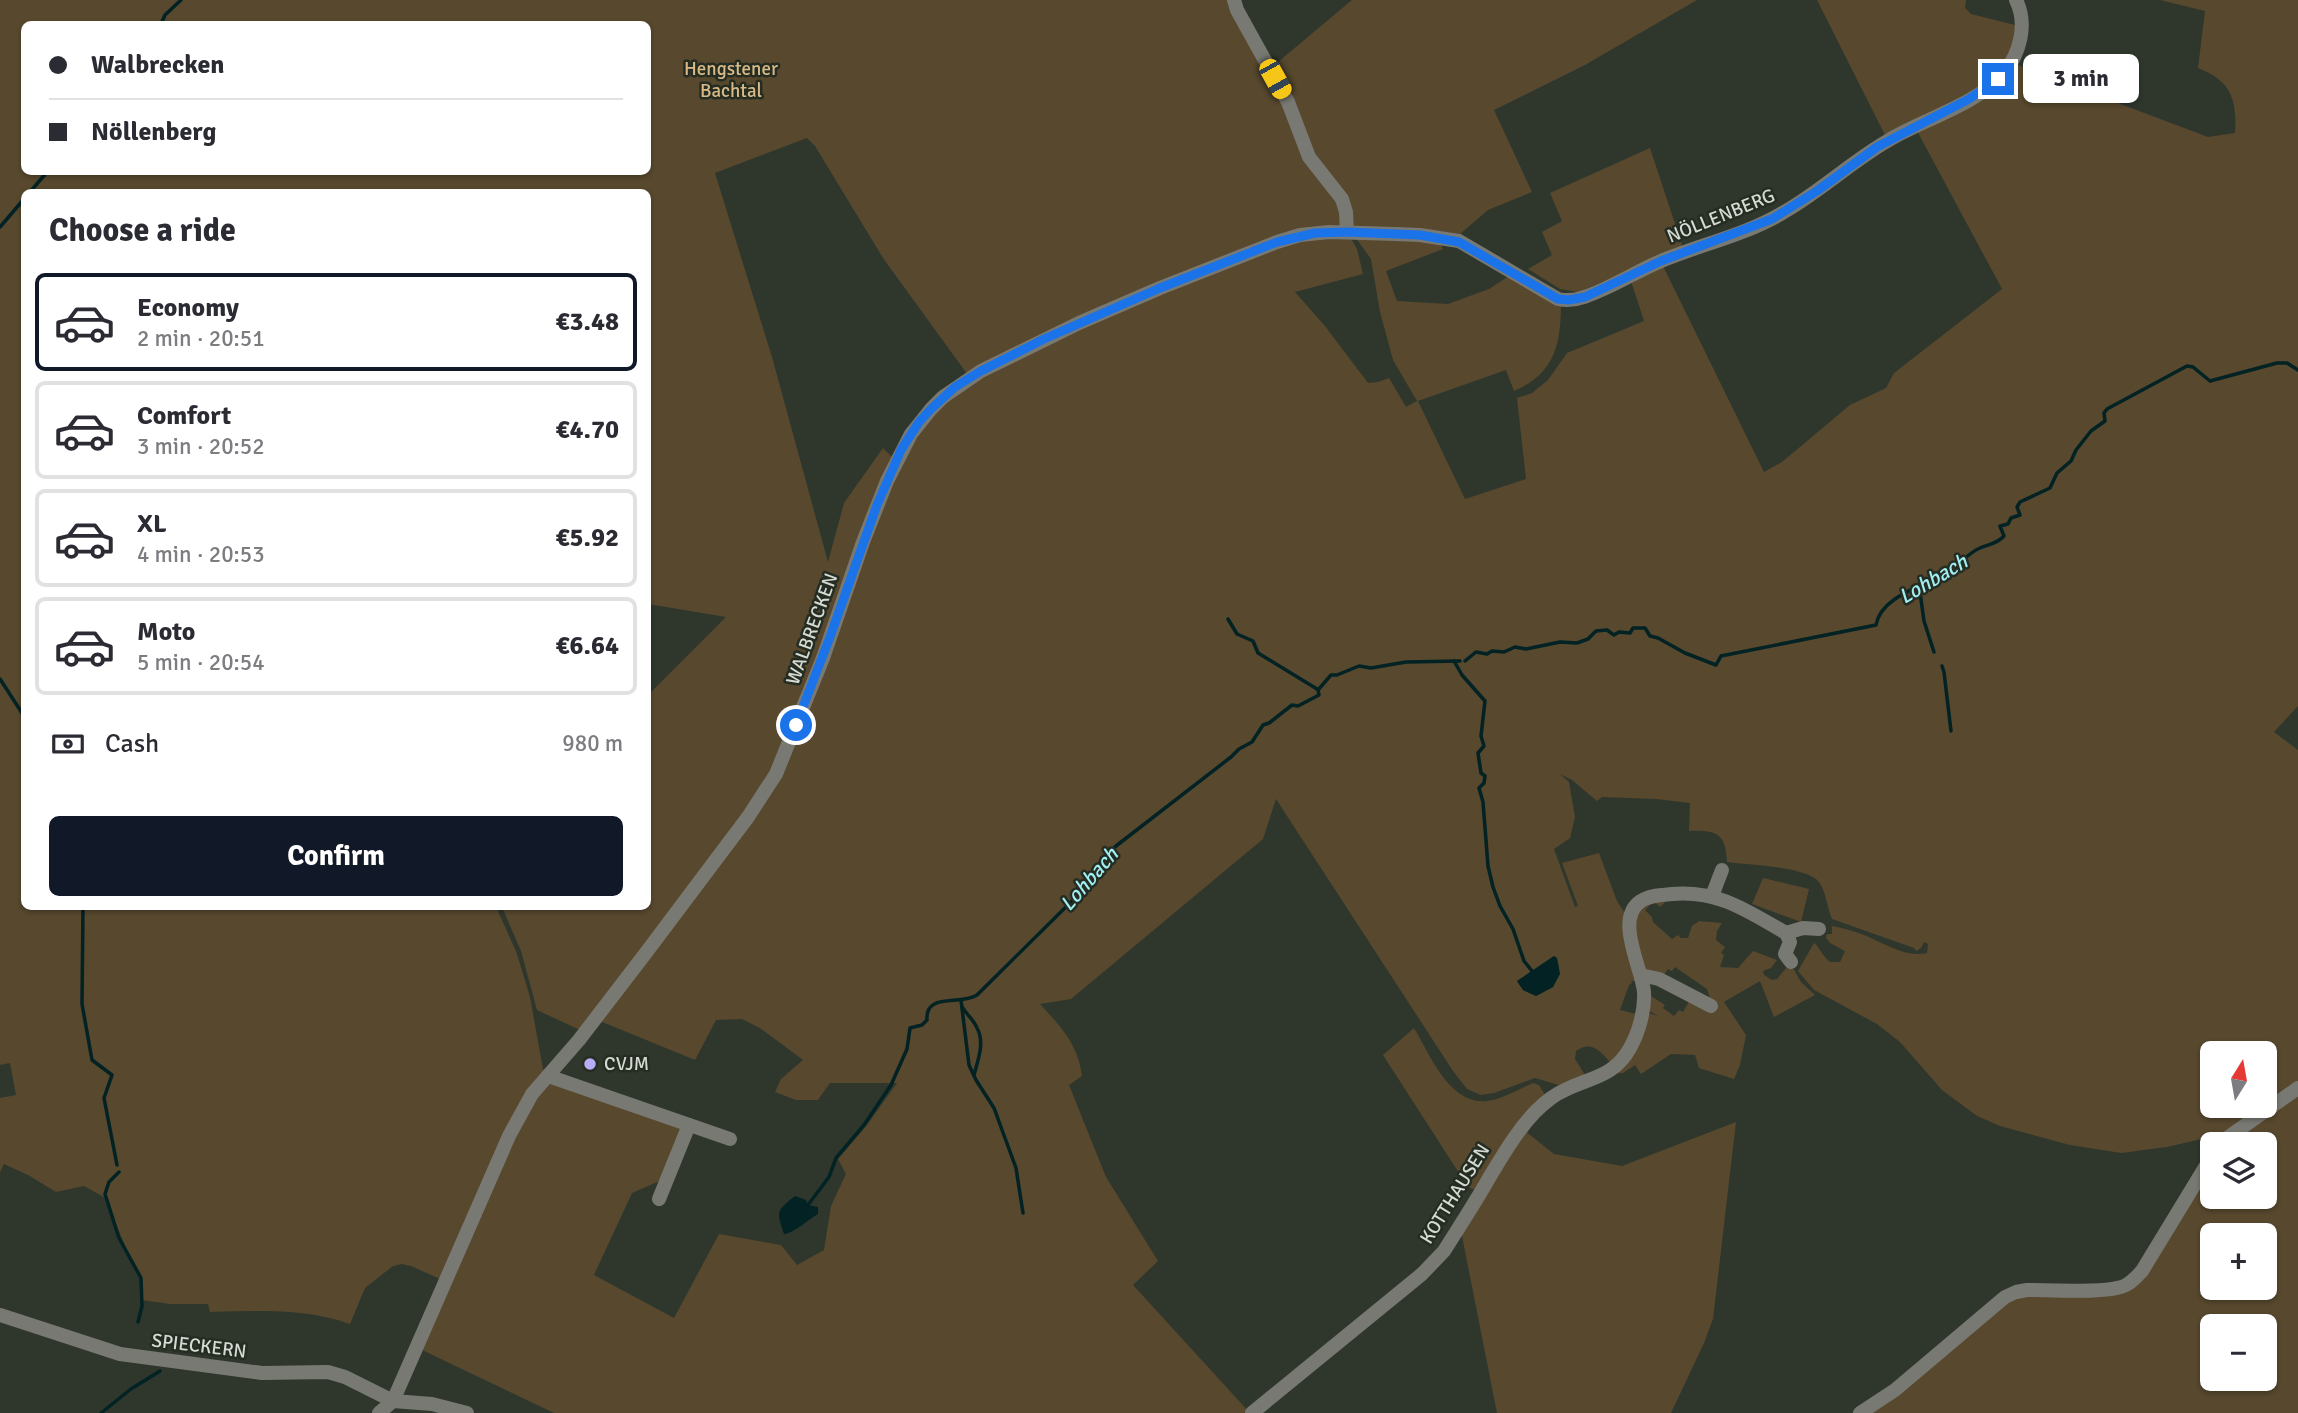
<!DOCTYPE html>
<meta charset="utf-8">
<style>
:root{--surface:#fff;--page:#f2f2f3;--text:#2b2b33;--muted:#7c7c81;--line:#e1e1e2;--accent:#111827}
body{margin:0;font-family:Signika,sans-serif;background:var(--page);color:var(--text);height:100vh;display:flex;flex-direction:column;font-size:26px;white-space:nowrap}
*{box-sizing:border-box;margin:0}
p{font-size:23px;color:var(--muted)}
.icon{flex:none;width:38px;height:38px;fill:none;stroke:currentColor;stroke-width:2;stroke-linecap:round;stroke-linejoin:round}
.map{position:relative;flex:1;overflow:hidden}
.details{position:absolute;left:21px;top:189px;width:630px;height:721px;display:flex;flex-direction:column;background:var(--surface);border-radius:10px;box-shadow:0 2px 5px #0004}
.details>*{flex:none}
.guide{position:absolute;left:21px;top:21px;width:630px;height:154px;border-radius:10px;box-shadow:0 2px 5px #0004;display:grid;align-content:center;height:154px;padding:0 28px;background:var(--surface)}
.needle{width:46px;rotate:11deg}
.controls{position:absolute;left:2200px;top:1041px;display:grid;gap:14px}
.controls a{display:grid;place-items:center;width:77px;height:77px;border-radius:10px;background:var(--surface);box-shadow:0 2px 5px #0004;font-size:35px}
.end{position:absolute;width:32px;height:32px;margin:-16px;border:9px solid #1a73e8;background:#fff;box-shadow:0 0 0 4px #fff}
.from{border-radius:50%}
.bubble{position:absolute;height:49px;border-radius:10px;background:var(--surface);box-shadow:0 2px 5px #0004;font-size:23px;font-weight:700;line-height:49px;text-align:center}
.car{position:absolute;width:21px;height:42px;margin:-21px -10px;border-radius:9px;box-shadow:0 0 5px 2px #0007;background:linear-gradient(#f5c518 24%,#345 0 40%,#f5c518 0 76%,#345 0 86%,#f5c518 0)}
.guide b{display:flex;align-items:center;gap:24px;height:66px;font-size:26px}
.guide b+b{border-top:2px solid var(--line)}
.guide i{width:18px;height:18px;background:var(--text)}
ul{padding:0;list-style:none}
li{display:flex;align-items:center;gap:21px;height:98px;margin:0 14px 10px;padding:0 14px;border:4px solid var(--line);border-radius:10px}
li div{flex:1}
li b{display:block;font-size:26px}
li em{font-style:normal;font-weight:700}
li.on{border-color:var(--accent)}
li>.icon{width:63px;height:63px;stroke-width:1.5}
h2{padding:0 28px;font-size:32px;line-height:84px}
.pay{display:flex;align-items:center;gap:18px;height:77px;padding:0 28px;font-size:26px}
.pay p{margin-inline-start:auto}
.action{display:flex;gap:14px;margin-top:auto;padding:14px 28px}
.action a{flex:1;height:80px;border-radius:10px;background:var(--accent);color:#fff;font-size:28px;font-weight:700;line-height:80px;text-align:center}
.map>svg:first-child{display:block}
.green{fill:#57482e;fill-rule:evenodd}
.water{fill:#022224}
.lines{fill:none;stroke-linecap:round;stroke-linejoin:round}
.stream{stroke:#022224;stroke-width:3.5}
.minor{stroke:#797973;stroke-width:14}
.route{stroke:#1a73e8;stroke-width:9}
.poi-dot{fill:#b8abf7;stroke:#252d23;stroke-width:2.5}
.labels{text-anchor:middle;dominant-baseline:central;stroke-width:5;stroke-linejoin:round;paint-order:stroke}
.park-label{font-size:19px;fill:#d9ba87;stroke:#252d23}
.street-label{font-size:19px;fill:#d5dad3;stroke:#252d23}
.poi-label{font-size:19px;fill:#d5dad3;stroke:#252d23;text-anchor:start}
.water-label{font-size:21px;font-style:italic;fill:#a1eff3;stroke:#252d23}
</style>
<div class="map">
<svg width="2298" height="1413" viewBox="0 0 2298 1413">
<rect width="100%" height="100%" fill="#2f372d"/>
<g class="green">
<path d="M0,0H1239L1272,67L1352,0H1697L1585,65L1494,110L1532,192L1488,210L1460,234C1424,228 1391,227 1355,230L1352,220L1347,232L1357,249L1363,274L1295,292L1325,326L1368,383L1378,382L1389,378L1406,407L1417,401L1393,360L1380,312L1371,259L1356,238L1437,236L1443,249L1386,271L1397,301L1448,304L1489,289L1515,272L1561,301C1561,343 1556,373 1514,391L1506,370L1418,401L1465,499L1526,479L1517,398L1532,393L1548,380L1567,353L1644,321L1630,278L1662,264L1764,472L1782,462L1850,405L1886,388L1894,373L2002,289L1916,129L2015,64L2208,137L2235,133C2237,99 2231,81 2198,68L2205,11L2160,0H2298V706L2274,732L2298,750V1082L2265,1104L2264,1054H2212V1106H2261L2227,1133L2167,1147L2121,1153L2070,1145L2000,1126L1977,1116L1942,1090L1900,1042L1877,1024L1814,990L1798,971L1814,943C1818,945 1823,957 1830,962H1840L1845,951L1830,943L1826,938L1827,934H1832V926C1843,928 1854,931 1864,935C1884,943 1905,958 1927,953L1928,944L1924,942L1921,948L1916,951L1914,948L1832,919C1827,907 1826,892 1819,882C1807,866 1747,865 1727,862C1726,833 1716,830 1689,831L1690,803L1656,799L1602,797L1597,801L1572,780L1560,774L1569,782L1575,817L1570,838L1554,849L1575,907L1578,906L1562,863L1599,853L1617,901L1627,916L1638,981H1631L1632,983L1629,985L1620,1010L1636,1014L1630,1040L1611,1063C1600,1051 1592,1040 1576,1051L1575,1059L1585,1075L1562,1086L1535,1078L1494,1093L1481,1095L1467,1089L1453,1071L1276,799L1263,839L1071,999L1040,1004C1061,1027 1078,1044 1082,1076L1069,1085L1106,1177L1158,1261L1133,1285L1250,1413H554L420,1349L449,1283L411,1266L402,1264L393,1266L365,1288L350,1324C305,1308 257,1311 210,1312L208,1304H170L141,1300L140,1280L104,1197L84,1186L56,1192L28,1175L4,1164L0,1172V1098L16,1095L10,1063L0,1065ZM24,24H648V172H24ZM807,138L815,146L883,258L970,378L926,420L899,464L883,448L844,503L828,562L772,357L715,173ZM24,192H648V604L726,617L648,695V906L502,907L521,951L537,1010L580,1030L595,1019L695,1060L716,1020L742,1019L760,1028L803,1060L781,1079L775,1092L796,1100H818L830,1083H897L867,1125L838,1159L846,1174L831,1206L824,1250L797,1265L781,1245L719,1234L674,1318L594,1275L632,1193L662,1180L689,1125L548,1076L543,1069L530,997L516,951L496,907L24,906ZM1554,956C1563,965 1557,976 1553,987L1536,996L1523,990L1517,981Z"/>
<path d="M1817,0H1966L1965,8L1971,14L2015,25C2015,37 2015,47 2010,57C1995,89 1918,120 1886,137Z"/>
<polygon points="1650,148 1683,248 1578,292 1560,289 1528,269 1552,255 1542,232 1562,221 1550,193"/>
<polygon points="1763,878 1809,889 1801,922 1752,904"/>
<path d="M1671,896L1660,907L1654,901L1645,910L1652,917L1653,922L1672,939L1678,935L1681,938H1688L1692,926L1699,921L1722,923L1717,931L1716,940L1725,947L1721,953L1724,955L1720,967L1738,968L1753,951L1777,960L1771,968L1763,971L1764,975L1772,980L1777,979L1787,967L1784,964H1787L1789,961L1801,982L1815,995L1774,1017L1760,981L1724,1002L1746,1035L1740,1065L1734,1079L1699,1068L1695,1055L1671,1054L1641,1074L1635,1065L1623,1073L1610,1074C1628,1056 1639,1039 1644,1014L1648,1013L1658,1016L1645,1009L1648,994L1665,1005L1663,1008L1674,1016L1679,1010L1683,1012L1690,1000L1699,1002L1711,1012L1714,1010L1707,989L1675,967L1672,971L1668,969L1663,976L1640,967C1628,933 1624,898 1671,896Z"/>
<path d="M1414,1028C1430,1054 1449,1105 1487,1101C1502,1099 1519,1089 1533,1083L1539,1085L1545,1095L1475,1190L1468,1187L1383,1055Z"/>
<path d="M2298,1089V1413H1862L2008,1296L2122,1291L2212,1156V1197H2264V1144H2225ZM2212,1236H2264V1288H2212ZM2212,1326H2264V1379H2212Z"/>
<polygon points="1736,1122 1713,1319 1704,1343 1671,1413 1497,1413 1461,1231 1525,1131 1554,1154 1622,1166"/>
</g>
<g class="water">
<polygon points="1554,956 1557,958 1560,974 1553,987 1536,996 1523,990 1517,981"/>
<path d="M795,1196L806,1200L808,1205L818,1207V1214C809,1219 793,1234 784,1234C777,1211 775,1212 795,1196Z"/>
</g>
<g class="lines">
<g class="stream">
<polyline points="161,24 165,15 181,0"/>
<polyline points="30,192 47,172"/>
<polyline points="0,227 24,199"/>
<polyline points="1919,585 1924,621 1934,652"/>
<polyline points="1228,619 1237,634 1253,641 1258,653 1317,689"/>
<polyline points="1454,661 1462,675 1485,701 1481,736 1484,746 1478,753 1481,773 1485,776 1484,783 1479,788 1483,802 1488,866 1493,887 1500,906 1513,929 1524,961 1532,971"/>
<path d="M1465,661L1476,652L1487,654L1492,651L1504,652L1515,647L1526,649L1560,642L1577,643L1588,639L1596,631L1607,630L1614,635L1619,632L1630,633L1633,628H1645L1650,636L1658,638L1685,653L1716,665L1721,656L1876,625C1881,595 1928,585 1949,571C1960,564 1968,553 1980,548C1989,544 1997,544 2004,536L2000,526L2008,524L2011,518L2020,515L2017,507L2020,502L2050,488L2057,473L2071,461L2076,450L2091,431L2105,421L2104,413L2107,409L2187,366L2193,367L2210,381L2277,363H2287L2298,370"/>
<polyline points="1942,666 1944,672 1951,731"/>
<polyline points="0,679 24,716"/>
<polyline points="83,906 82,1004 92,1060 112,1075 104,1098 117,1165"/>
<polyline points="961,1000 969,1065 976,1080 994,1108 1016,1168 1023,1213"/>
<path d="M963,1008C967,1015 974,1020 977,1028C985,1042 978,1060 974,1075"/>
<polyline points="119,1172 109,1182 105,1194 119,1238 141,1278 142,1306 138,1322"/>
<path d="M808,1205L829,1177L836,1158L864,1125L891,1085L907,1049L910,1028L922,1025L927,1020C925,992 960,1006 977,995L1081,892L1095,868L1116,846L1231,757L1239,749L1252,742L1263,725L1269,723L1292,705L1298,706L1319,695L1318,690L1331,675H1337L1359,666L1371,668L1406,662L1460,661"/>
<polyline points="101,1413 131,1389 160,1371"/>
</g>
<g class="minor">
<polyline points="1234,0 1237,10 1288,102 1309,157 1342,199 1346,212 1347,232"/>
<polyline points="1712,896 1722,870"/>
<polyline points="1786,933 1803,928 1819,929"/>
<polyline points="1641,975 1659,979 1711,1006"/>
<polyline points="548,1076 730,1139"/>
<polyline points="2221,1144 2227,1138 2298,1088"/>
<polyline points="659,1199 689,1125"/>
<polyline points="0,1315 120,1354 262,1373 328,1372 345,1377 393,1401 432,1404 467,1413"/>
<path d="M379,1413L393,1401L509,1136L532,1094L579,1040L645,954L748,817L776,774L823,658L863,542L887,481L911,434L931,409L943,397L981,371L1079,323L1160,288L1277,242L1300,235L1329,232L1396,234L1420,235L1459,241L1558,299C1567,301 1576,300 1584,297C1611,288 1635,272 1661,261C1702,244 1746,235 1784,212C1821,191 1852,161 1889,140C1924,119 1976,105 2003,74C2020,54 2028,24 2016,0"/>
<path d="M1252,1413L1422,1274L1444,1251C1459,1227 1475,1203 1489,1178C1503,1155 1516,1132 1535,1112C1543,1104 1553,1095 1565,1090C1591,1077 1614,1077 1630,1048C1639,1032 1645,1010 1644,992C1642,968 1614,918 1641,901C1650,895 1662,895 1672,894C1719,890 1747,911 1786,933L1790,942L1785,954L1791,962"/>
<path d="M1860,1413L1895,1390L2005,1297L2016,1292L2027,1290C2049,1290 2110,1294 2126,1285C2132,1282 2137,1276 2142,1271L2212,1156"/>
</g>
</g>
<g class="lines">
<polyline class="route" points="796,725 830,637 877,505 901,450 919,422 931,409 955,387 981,371 1044,339 1160,288 1277,242 1315,233 1347,232 1420,235 1459,242 1558,299 1569,300 1585,297 1661,261 1772,219 1817,191 1877,147 1969,99 1998,79"/>
</g>
<circle class="poi-dot" cx="590" cy="1064" r="7"/>
<g class="labels">
<g class="park-label">
<text x="731" y="69">Hengstener<tspan x="731" dy="22">Bachtal</tspan></text>
</g>
<g class="street-label">
<text transform="translate(1721 216) rotate(-22)">NÖLLENBERG</text>
<text transform="translate(812 629) rotate(-70)">WALBRECKEN</text>
<text transform="translate(1455 1194) rotate(-58)">KOTTHAUSEN</text>
<text transform="translate(199 1346) rotate(7)">SPIECKERN</text>
</g>
<g class="poi-label">
<text x="604" y="1064">CVJM</text>
</g>
<g class="water-label">
<text transform="translate(1933 579) rotate(-31)">Lohbach</text>
<text transform="translate(1089 879) rotate(-49)">Lohbach</text>
</g>
</g>
</svg>
<div class="controls">
<a><svg class="needle" viewBox="-14 -14 28 28"><path d="M0-13l5 13h-10z" fill="#e53935"/><path d="M0 13l5-13h-10z" fill="#7c7c81"/></svg></a>
<a><svg class="icon" aria-label="layers" viewBox="0 0 24 24"><path d="M12 4l9 5-9 5-9-5zM3 14l9 5 9-5"/></svg></a>
<a>+</a>
<a>−</a>
</div>
<i class="end from" style="left:796px;top:725px"></i>
<i class="end" style="left:1998px;top:79px"></i>
<div class="bubble" style="left:2023px;top:54px;width:116px">3 min</div>
<i class="car" style="left:1275px;top:79px;rotate:151deg"></i>
<div class="guide">
<b><i class="from"></i>Walbrecken</b>
<b><i></i>Nöllenberg</b>
</div>
<section class="details">
<h2>Choose a ride</h2>
<ul>
<li class="on"><svg class="icon" aria-label="car" viewBox="0 0 24 24"><path d="M5 17H2v-5l4-1 3-4h7l3 4 3 1v5h-3M9 17h6M6 11h13"/><circle cx="7" cy="17" r="2"/><circle cx="17" cy="17" r="2"/></svg><div><b>Economy</b><p>2 min · 20:51</p></div><em>€3.48</em></li>
<li><svg class="icon" aria-label="car" viewBox="0 0 24 24"><path d="M5 17H2v-5l4-1 3-4h7l3 4 3 1v5h-3M9 17h6M6 11h13"/><circle cx="7" cy="17" r="2"/><circle cx="17" cy="17" r="2"/></svg><div><b>Comfort</b><p>3 min · 20:52</p></div><em>€4.70</em></li>
<li><svg class="icon" aria-label="car" viewBox="0 0 24 24"><path d="M5 17H2v-5l4-1 3-4h7l3 4 3 1v5h-3M9 17h6M6 11h13"/><circle cx="7" cy="17" r="2"/><circle cx="17" cy="17" r="2"/></svg><div><b>XL</b><p>4 min · 20:53</p></div><em>€5.92</em></li>
<li><svg class="icon" aria-label="car" viewBox="0 0 24 24"><path d="M5 17H2v-5l4-1 3-4h7l3 4 3 1v5h-3M9 17h6M6 11h13"/><circle cx="7" cy="17" r="2"/><circle cx="17" cy="17" r="2"/></svg><div><b>Moto</b><p>5 min · 20:54</p></div><em>€6.64</em></li>
</ul>
<div class="pay"><svg class="icon" aria-label="cash" viewBox="0 0 24 24"><path d="M3 7h18v10H3z"/><circle cx="12" cy="12" r="2"/></svg>Cash<p>980 m</p></div>
<div class="action"><a>Confirm</a></div>
</section>
</div>
